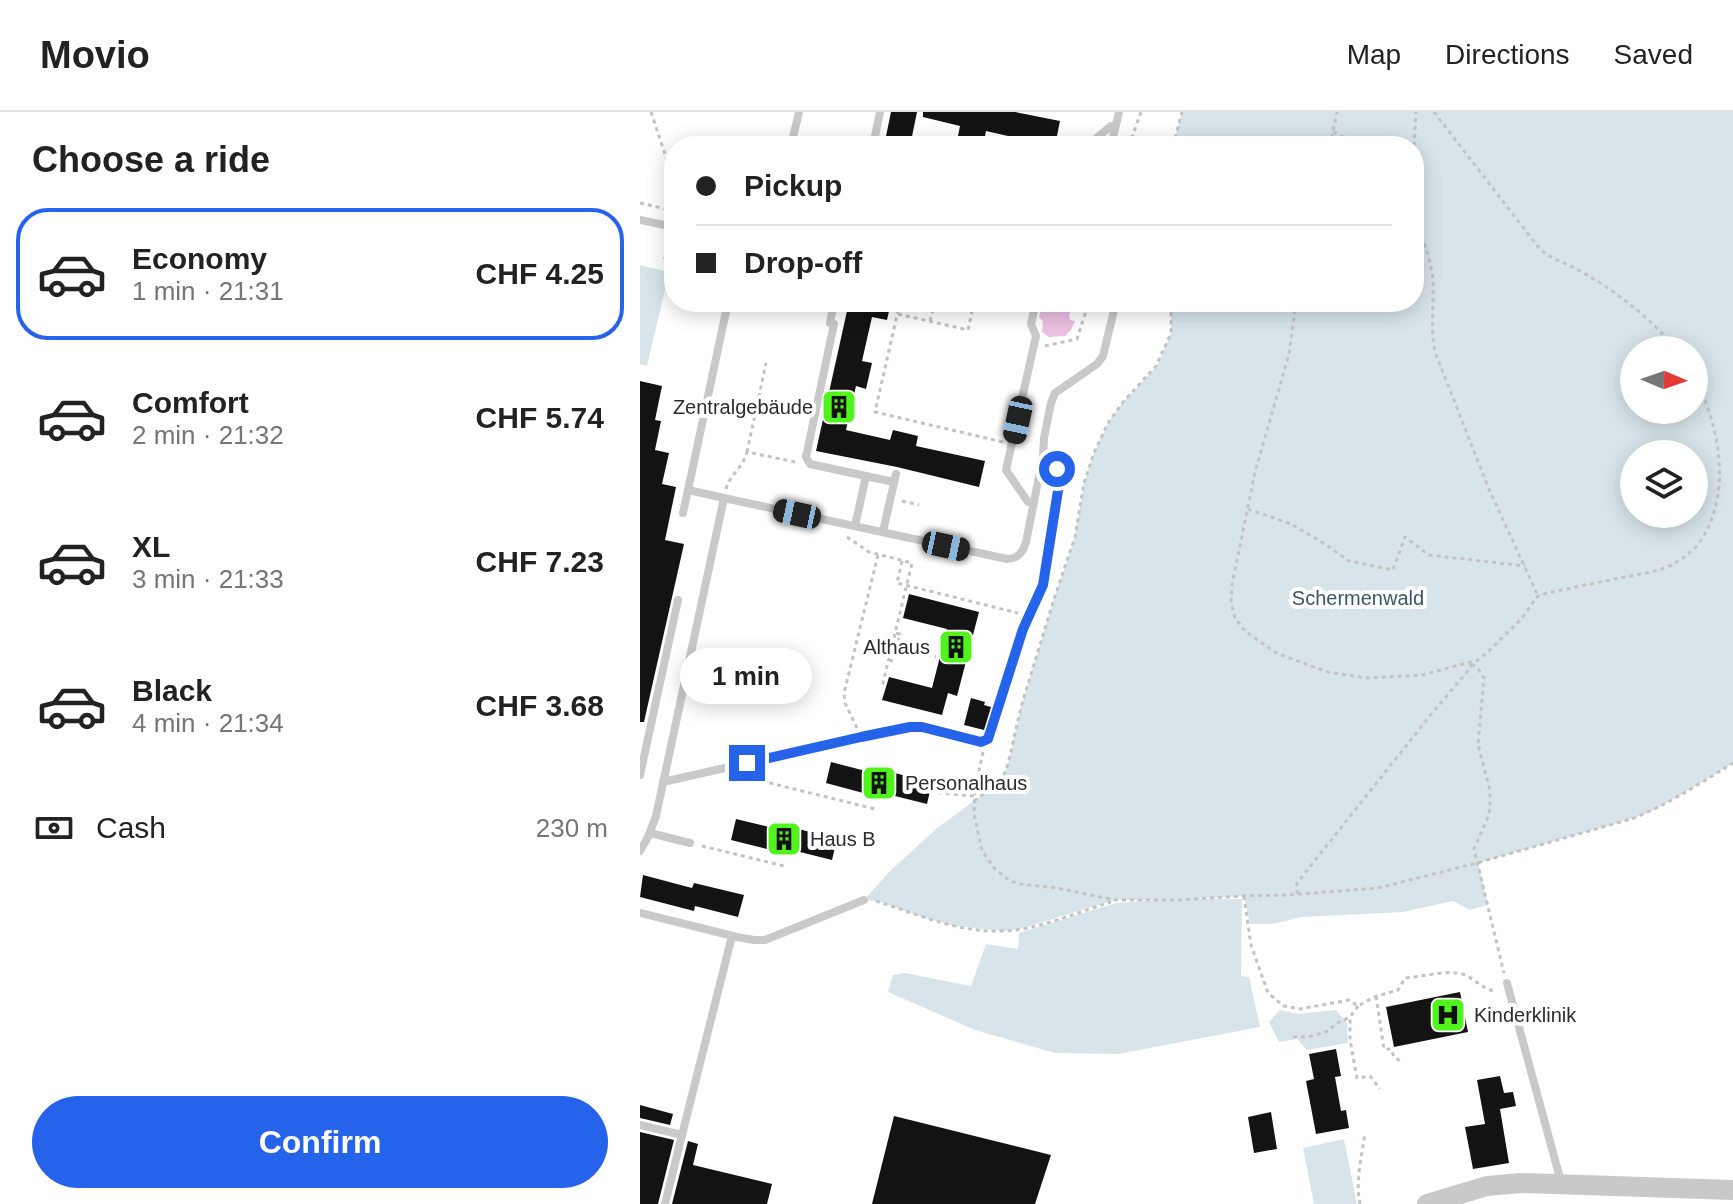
<!DOCTYPE html>
<meta charset="utf-8">
<style>
:root{--surface:#fff;--page:#f2f2f2;--text:#222;--muted:#767676;--line:#e0e0e0;--accent:#2563eb}
body{margin:0;font-family:Arial,sans-serif;background:var(--page);color:var(--text);height:100vh;display:flex;flex-direction:column;font-size:30px;white-space:nowrap}
*{box-sizing:border-box;margin:0}
p{font-size:26px;color:var(--muted)}
.icon{flex:none;width:44px;height:44px;fill:none;stroke:currentColor;stroke-width:2;stroke-linecap:round;stroke-linejoin:round}
.map{position:relative;flex:1;overflow:hidden}
.drawer{display:flex;flex-direction:column;background:var(--surface);width:640px}
.drawer>*{flex:none}
.hud{position:absolute;left:24px;top:24px;width:760px;height:176px;border-radius:32px;box-shadow:0 4px 20px #0003;display:grid;align-content:center;height:176px;padding:0 32px;background:var(--surface)}
.needle{width:52px;rotate:92deg}
.tools{position:absolute;left:980px;top:224px;display:grid;gap:16px}
.tools a{display:grid;place-items:center;width:88px;height:88px;border-radius:50%;background:var(--surface);box-shadow:0 4px 20px #0003;font-size:40px}
.end{position:absolute;width:36px;height:36px;margin:-18px;border:10px solid #2563eb;background:#fff;box-shadow:0 0 0 4px #fff}
.from{border-radius:50%}
.bubble{position:absolute;height:56px;border-radius:28px;background:var(--surface);box-shadow:0 4px 20px #0003;font-size:26px;font-weight:700;line-height:56px;text-align:center}
.car{position:absolute;width:24px;height:48px;margin:-24px -12px;border-radius:10px;box-shadow:0 0 6px 2px #0007;background:linear-gradient(#222 24%,#8ab4d8 0 40%,#222 0 76%,#8ab4d8 0 86%,#222 0)}
.hud b{display:flex;align-items:center;gap:28px;height:76px;font-size:30px}
.hud b+b{border-top:2px solid var(--line)}
.hud i{width:20px;height:20px;background:var(--text)}
ul{padding:0;list-style:none}
li{display:flex;align-items:center;gap:24px;height:132px;margin:0 16px 12px;padding:0 16px;border:4px solid transparent;border-radius:32px}
li div{flex:1}
li b{display:block;font-size:30px}
li em{font-style:normal;font-weight:700}
li.selected{border-color:var(--accent)}
li>.icon{width:72px;height:72px;stroke-width:1.5}
h2{padding:0 32px;font-size:36px;line-height:96px}
.pay{display:flex;align-items:center;gap:20px;height:88px;padding:0 32px;font-size:30px}
.pay p{margin-inline-start:auto}
.action{display:flex;gap:16px;margin-top:auto;padding:16px 32px}
.action a{flex:1;height:92px;border-radius:48px;background:var(--accent);color:#fff;font-size:32px;font-weight:700;line-height:92px;text-align:center}
header{display:flex;align-items:center;gap:48px;box-sizing:border-box;height:112px;padding:0 40px;background:var(--surface);border-bottom:2px solid var(--line)}
header strong{font-size:38px}
nav{display:flex;gap:44px;margin-inline-start:auto;font-size:28px}
main{display:flex;flex:1;min-height:0}
.map>svg:first-child{display:block}
.green{fill:#d7e5eb;fill-rule:evenodd}
.water{fill:#edc1e3}
.building{fill:#131313}
.lines{fill:none;stroke-linecap:round;stroke-linejoin:round}
.path{stroke:#c3c3c3;stroke-width:3;stroke-dasharray:4 4;stroke-linecap:butt}
.service{stroke:#c9c9c9;stroke-width:8}
.tertiary{stroke:#c9c9c9;stroke-width:20}
.route{stroke:#2563eb;stroke-width:10}
.labels{text-anchor:middle;dominant-baseline:central;stroke-width:8;stroke-linejoin:round;paint-order:stroke}
.poi-label{font-size:20px;fill:#2c2c2c;stroke:#fff;text-anchor:start}
.park-label{font-size:20px;fill:#36576a;stroke:#fff}
</style>
<header>
<strong>Movio</strong>
<nav><a>Map</a><a>Directions</a><a>Saved</a></nav>
</header>
<main>
<section class="drawer">
<h2>Choose a ride</h2>
<ul>
<li class="selected"><svg class="icon" aria-label="car" viewBox="0 0 24 24"><path d="M5 17H2v-5l4-1 3-4h7l3 4 3 1v5h-3M9 17h6M6 11h13"/><circle cx="7" cy="17" r="2"/><circle cx="17" cy="17" r="2"/></svg><div><b>Economy</b><p>1 min · 21:31</p></div><em>CHF 4.25</em></li>
<li><svg class="icon" aria-label="car" viewBox="0 0 24 24"><path d="M5 17H2v-5l4-1 3-4h7l3 4 3 1v5h-3M9 17h6M6 11h13"/><circle cx="7" cy="17" r="2"/><circle cx="17" cy="17" r="2"/></svg><div><b>Comfort</b><p>2 min · 21:32</p></div><em>CHF 5.74</em></li>
<li><svg class="icon" aria-label="car" viewBox="0 0 24 24"><path d="M5 17H2v-5l4-1 3-4h7l3 4 3 1v5h-3M9 17h6M6 11h13"/><circle cx="7" cy="17" r="2"/><circle cx="17" cy="17" r="2"/></svg><div><b>XL</b><p>3 min · 21:33</p></div><em>CHF 7.23</em></li>
<li><svg class="icon" aria-label="car" viewBox="0 0 24 24"><path d="M5 17H2v-5l4-1 3-4h7l3 4 3 1v5h-3M9 17h6M6 11h13"/><circle cx="7" cy="17" r="2"/><circle cx="17" cy="17" r="2"/></svg><div><b>Black</b><p>4 min · 21:34</p></div><em>CHF 3.68</em></li>
</ul>
<div class="pay"><svg class="icon" aria-label="cash" viewBox="0 0 24 24"><path d="M3 7h18v10H3z"/><circle cx="12" cy="12" r="2"/></svg>Cash<p>230 m</p></div>
<div class="action"><a>Confirm</a></div>
</section>
<div class="map">
<svg width="1093" height="1092" viewBox="0 0 1093 1092">
<rect width="100%" height="100%" fill="#fff"/>
<g class="green">
<path d="M542,0H1093V651L1039,684L1010,700L991,707L838,751L848,793L830,798L813,789L763,800L662,805L633,812H610L604,784L554,787H602L601,864L609,865L620,915L478,942L415,941L335,918L248,880L253,863L265,861L331,874L346,832L378,837L379,821L476,791L518,788H475L380,817L363,819L315,814L282,805L238,789L224,788L249,760L296,717L362,668L368,652L381,595L414,487L435,425L444,371L454,341L468,311L483,290L517,254L531,221V196L529,190H774V34H533ZM994,238H1054V298H994ZM994,342H1054V402H994Z"/>
<polygon points="0,153 29,160 7,254 0,252"/>
<polygon points="640,898 658,902 696,898 707,911 708,931 667,938 657,927 639,930 629,910"/>
<polygon points="704,1027 717,1092 674,1092 663,1036"/>
</g>
<polygon class="water" points="403,190 438,190 437,199 432,198 429,202 430,208 435,209 431,218 425,224 409,225 402,220 403,209 399,205"/>
<g class="building">
<polygon points="251,0 277,0 270,34 244,34"/>
<polygon points="283,0 375,0 420,9 415,34 413,34 346,19 344,29 318,24 320,14 283,5"/>
<polygon points="209,190 251,190 247,208 232,205 222,249 232,251 226,277 216,274 206,318 250,328 253,318 278,324 276,334 345,349 339,375 257,355 176,339"/>
<polygon points="0,269 22,274 15,308 21,309 15,338 29,341 22,372 36,375 25,428 44,432 4,610 0,610"/>
<polygon points="269,482 339,500 317,584 308,581 302,603 242,588 249,565 292,576 307,517 263,506"/>
<polygon points="331,586 345,590 344,593 351,595 344,618 324,613"/>
<polygon points="191,650 241,663 242,658 292,670 287,692 243,681 242,686 186,671"/>
<polygon points="96,707 146,719 147,714 197,727 192,748 148,737 147,742 91,728"/>
<polygon points="3,763 52,776 54,771 104,783 98,805 55,794 54,799 0,785"/>
<polygon points="820,880 828,920 754,935 746,895"/>
<polygon points="696,937 701,964 695,965 701,999 706,998 709,1016 676,1022 666,969 674,967 669,942"/>
<polygon points="860,964 864,981 873,980 876,994 860,997 869,1051 833,1057 825,1015 845,1012 837,968"/>
<polygon points="0,993 33,1002 30,1013 0,1006"/>
<polygon points="631,1000 637,1037 614,1041 608,1005"/>
<polygon points="254,1004 411,1043 395,1092 232,1092"/>
<polygon points="0,1020 34,1028 18,1092 0,1092"/>
<polygon points="48,1029 58,1032 53,1053 132,1072 127,1092 32,1092"/>
</g>
<g class="lines">
<g class="path">
<polyline points="11,0 34,69"/>
<path d="M794,0L899,136C911,148 925,150 938,158C976,178 1009,206 1038,238"/>
<polyline points="693,20 708,27 717,34"/>
<polyline points="295,34 295,32 302,34"/>
<polyline points="489,34 501,0"/>
<polyline points="533,34 542,0"/>
<polyline points="690,34 697,0"/>
<polyline points="774,34 776,0"/>
<polyline points="0,91 34,99"/>
<path d="M774,101C781,123 791,146 793,169C794,193 790,216 795,240L848,375L898,484"/>
<polyline points="24,147 34,135"/>
<polyline points="260,190 235,300 363,330"/>
<polyline points="374,190 384,192"/>
<path d="M656,190L649,242L615,360L592,473L591,490L595,506L606,520L638,542L688,560L726,566L782,563L838,548L849,539L882,506L898,484L907,481C931,476 955,471 979,466C995,463 1011,461 1027,455C1039,450 1047,443 1057,434C1093,387 1081,316 1054,264"/>
<polyline points="258,202 328,218 334,190"/>
<polyline points="290,209 295,190"/>
<polyline points="405,234 437,227 449,190"/>
<polyline points="107,340 126,251"/>
<path d="M86,377C90,362 103,356 107,340L155,350"/>
<polyline points="262,389 279,393"/>
<polyline points="608,397 651,412 685,432 709,449 753,458 765,425 789,443 885,454"/>
<polyline points="207,425 229,440 272,451 242,575"/>
<polyline points="262,449 257,471 378,501"/>
<polyline points="256,535 296,545"/>
<polyline points="249,548 253,549 260,522 255,521"/>
<polyline points="217,616 205,591 204,581 238,443"/>
<path d="M343,640L335,677L334,702L342,739L355,757L370,769L380,772L417,776L475,788H539L604,784L647,783L738,776L837,751L991,707C1028,693 1060,671 1093,651"/>
<polyline points="106,665 235,697"/>
<polyline points="290,680 334,684"/>
<polyline points="334,689 362,668 368,652 381,595 414,487 435,425 444,371 454,341 468,311 483,290 516,254 531,221 531,196 529,190"/>
<polyline points="62,734 144,754"/>
<polyline points="657,782 657,771 793,600 831,555 830,550 839,558 844,566 838,633 850,678 850,692 849,703 834,737 864,861"/>
<path d="M604,784L611,833L628,881L644,894L660,897L709,888L718,894L734,885L758,878L765,866C779,865 804,859 817,861C832,862 842,879 857,879"/>
<path d="M236,789C277,802 318,821 363,819C398,818 438,800 471,790"/>
<polyline points="736,884 744,937 751,937 754,945 760,949"/>
<polyline points="718,894 710,905 710,928 717,966 730,964 740,977"/>
<polyline points="653,925 668,925 689,919 695,912 710,905"/>
<path d="M720,1092C715,1069 722,1044 725,1021"/>
</g>
<g class="service">
<polyline points="151,34 159,0"/>
<polyline points="233,34 240,0"/>
<polyline points="447,34 471,14 475,15"/>
<polyline points="471,34 479,0"/>
<polyline points="0,108 34,115"/>
<polyline points="194,190 190,211 194,212 166,345 170,352 254,370"/>
<path d="M84,386L367,447C378,447 383,440 386,430L403,344L404,326L411,291L415,281L457,252L463,244L476,190"/>
<polyline points="394,391 388,390 366,358 396,224 391,212 396,190"/>
<polyline points="43,401 48,378"/>
<polyline points="215,414 226,364"/>
<polyline points="244,415 256,362"/>
<polyline points="0,663 38,488"/>
<polyline points="23,670 221,625 270,615 282,615 341,630 348,627 383,517 403,473 420,366 417,357 407,344 403,344"/>
<polyline points="10,721 50,731"/>
<polyline points="0,739 8,725 16,704 84,386 48,378 88,190"/>
<polyline points="0,801 97,825 114,828 125,828 224,788"/>
<polyline points="867,871 921,1070"/>
<polyline points="0,1013 42,1023 92,824"/>
<polyline points="25,1092 42,1023"/>
</g>
<polyline class="tertiary" points="787,1092 847,1074 881,1071 1093,1078"/>
</g>
<g class="lines">
<polyline class="route" points="107,651 221,625 270,615 282,615 341,630 348,627 383,517 403,473 420,366 417,357"/>
</g>
<defs>
<symbol id="building-square" viewBox="-11 -11 22 22"><rect x="-9" y="-9" width="18" height="18" rx="4" fill="#51f31d" stroke="#fff"/><path d="M-4-6H4V6H1V3H-1V6H-4ZM-2.5-4.3h1.7v1.8h-1.7ZM.8-4.3h1.7v1.8H.8ZM-2.5-1h1.7V.8h-1.7ZM.8-1h1.7V.8H.8Z" fill="#111"/></symbol>
<symbol id="hospital-square" viewBox="-11 -11 22 22"><rect x="-9" y="-9" width="18" height="18" rx="4" fill="#51f31d" stroke="#fff"/><path d="M-5-5h3v3.5h4V-5h3V5h-3V1.5h-4V5h-3Z" fill="#111"/></symbol>
</defs>
<g fill-rule="evenodd">
<use href="#building-square" x="179" y="275" width="40" height="40"/>
<use href="#building-square" x="296" y="515" width="40" height="40"/>
<use href="#building-square" x="219" y="651" width="40" height="40"/>
<use href="#building-square" x="124" y="707" width="40" height="40"/>
<use href="#hospital-square" x="788" y="883" width="40" height="40"/>
</g>
<g class="labels">
<g class="poi-label">
<text x="173" y="295" text-anchor="end">Zentralgebäude</text>
<text x="290" y="535" text-anchor="end">Althaus</text>
<text x="265" y="671">Personalhaus</text>
<text x="170" y="727">Haus B</text>
<text x="834" y="903">Kinderklinik</text>
</g>
<g class="park-label">
<text x="718" y="486">Schermenwald</text>
</g>
</g>
</svg>
<div class="tools">
<a><svg class="needle" viewBox="-14 -14 28 28"><path d="M0-13l5 13h-10z" fill="#e53935"/><path d="M0 13l5-13h-10z" fill="#767676"/></svg></a>
<a><svg class="icon" aria-label="layers" viewBox="0 0 24 24"><path d="M12 4l9 5-9 5-9-5zM3 14l9 5 9-5"/></svg></a>
</div>
<i class="end from" style="left:417px;top:357px"></i>
<i class="end" style="left:107px;top:651px"></i>
<div class="bubble" style="left:40px;top:536px;width:132px">1 min</div>
<i class="car" style="left:378px;top:308px;rotate:192deg"></i>
<i class="car" style="left:157px;top:402px;rotate:282deg"></i>
<i class="car" style="left:306px;top:434px;rotate:102deg"></i>
<div class="hud">
<b><i class="from"></i>Pickup</b>
<b><i></i>Drop-off</b>
</div>
</div>
</main>
